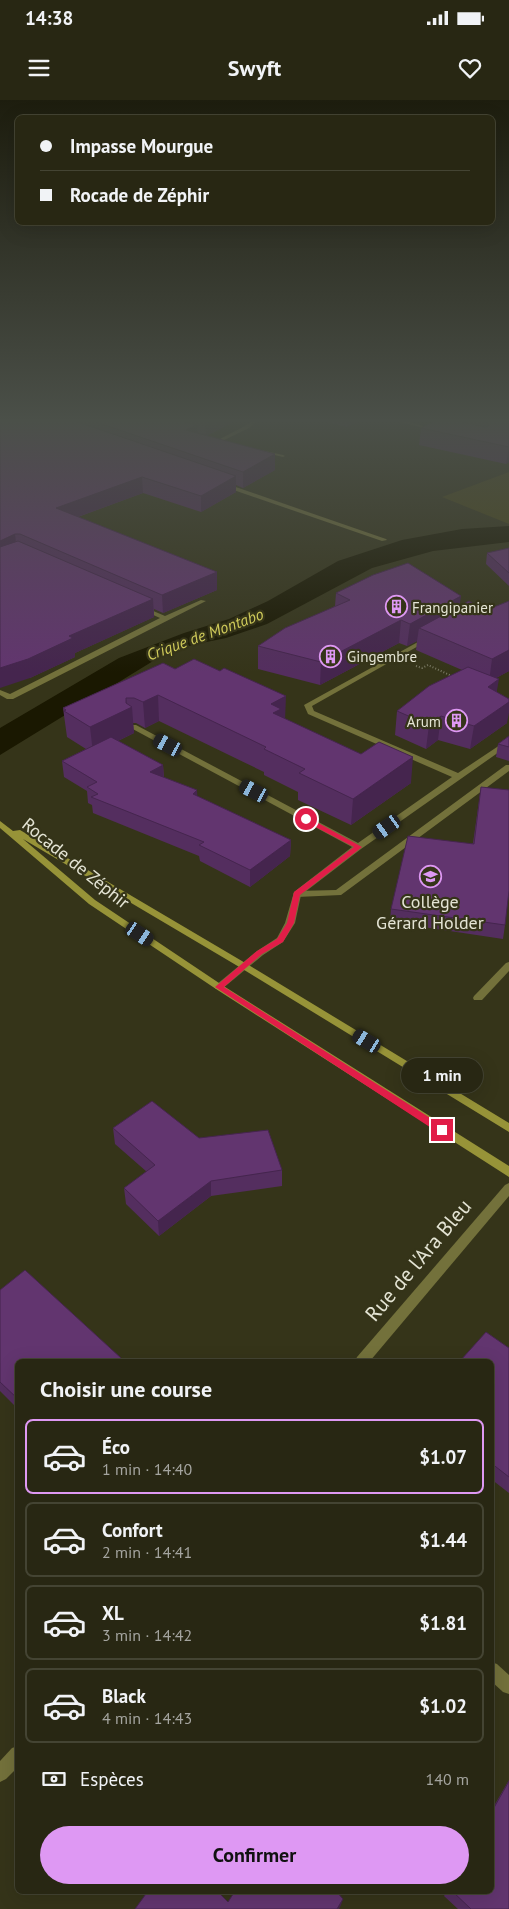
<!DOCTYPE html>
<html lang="fr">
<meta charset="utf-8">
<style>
:root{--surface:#282713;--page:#302f1c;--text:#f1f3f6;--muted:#a5a5a0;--line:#443;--accent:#de98f3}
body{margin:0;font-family:"PT Sans",sans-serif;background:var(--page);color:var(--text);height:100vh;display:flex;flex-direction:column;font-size:19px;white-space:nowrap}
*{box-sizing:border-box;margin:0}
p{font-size:16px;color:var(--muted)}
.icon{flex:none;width:28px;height:28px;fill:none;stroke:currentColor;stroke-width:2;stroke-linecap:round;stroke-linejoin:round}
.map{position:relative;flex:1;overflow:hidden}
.details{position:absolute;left:15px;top:1259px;width:479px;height:535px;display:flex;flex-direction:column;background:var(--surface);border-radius:8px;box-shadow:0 5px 20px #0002,0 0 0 1px var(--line)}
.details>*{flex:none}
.banner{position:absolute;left:15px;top:15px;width:480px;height:110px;border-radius:8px;box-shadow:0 5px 20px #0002,0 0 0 1px var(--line);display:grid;align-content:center;height:110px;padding:0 25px;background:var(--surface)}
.end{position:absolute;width:22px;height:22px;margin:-11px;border:6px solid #e11d48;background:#fff;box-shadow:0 0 0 2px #fff}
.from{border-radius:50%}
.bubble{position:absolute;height:35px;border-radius:18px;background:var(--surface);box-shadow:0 5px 20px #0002,0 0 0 1px var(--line);font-size:16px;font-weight:800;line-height:35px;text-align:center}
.car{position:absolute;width:15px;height:30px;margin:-15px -8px;border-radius:6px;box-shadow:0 0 4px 1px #0007;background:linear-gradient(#222 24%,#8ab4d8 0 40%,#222 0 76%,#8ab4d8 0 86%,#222 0)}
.banner b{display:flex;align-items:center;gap:18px;height:48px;font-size:19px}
.banner b+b{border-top:1px solid var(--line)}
.banner i{width:12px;height:12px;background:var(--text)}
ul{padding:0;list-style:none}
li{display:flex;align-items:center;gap:15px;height:75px;margin:0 10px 8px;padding:0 15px;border:2px solid var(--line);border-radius:8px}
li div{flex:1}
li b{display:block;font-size:19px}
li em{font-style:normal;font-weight:800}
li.selected{border-color:var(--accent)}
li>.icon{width:45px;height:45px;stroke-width:1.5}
h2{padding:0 25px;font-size:22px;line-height:60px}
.pay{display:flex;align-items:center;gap:12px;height:55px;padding:0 25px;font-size:19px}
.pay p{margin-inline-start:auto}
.button{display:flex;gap:10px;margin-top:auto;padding:10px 25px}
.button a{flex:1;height:58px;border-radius:30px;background:var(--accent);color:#111;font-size:20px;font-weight:800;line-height:58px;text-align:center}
.status{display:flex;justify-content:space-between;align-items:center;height:35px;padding:0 25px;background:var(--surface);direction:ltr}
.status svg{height:14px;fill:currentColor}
header{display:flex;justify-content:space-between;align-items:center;height:65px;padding:0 25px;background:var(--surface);font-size:22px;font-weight:800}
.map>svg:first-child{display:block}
.green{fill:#494616}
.water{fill:#1a1801}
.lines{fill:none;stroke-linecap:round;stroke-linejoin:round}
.path{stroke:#7a7963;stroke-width:2;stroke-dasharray:1 2;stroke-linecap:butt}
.service{fill:#73713b;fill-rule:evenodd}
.minor{fill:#73713b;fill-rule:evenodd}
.secondary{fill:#979338;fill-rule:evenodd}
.wall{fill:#542e5f}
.shaded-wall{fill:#45254e}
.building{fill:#62356f;stroke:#45254e}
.route{fill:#e11d48}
.labels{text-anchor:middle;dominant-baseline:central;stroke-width:4.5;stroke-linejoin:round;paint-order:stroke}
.far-poi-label{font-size:15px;fill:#e4e4d4;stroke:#353419;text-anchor:start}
.far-water-label{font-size:16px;font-style:italic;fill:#d0cb5a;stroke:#353419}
.street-label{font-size:18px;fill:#e4e4d4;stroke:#353419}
.poi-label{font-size:18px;fill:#e4e4d4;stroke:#353419}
.near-street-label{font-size:21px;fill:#e4e4d4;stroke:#353419}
</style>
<div class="status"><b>14:38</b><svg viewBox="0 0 49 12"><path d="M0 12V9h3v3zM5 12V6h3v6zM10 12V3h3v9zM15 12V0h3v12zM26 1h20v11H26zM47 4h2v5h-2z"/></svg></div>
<header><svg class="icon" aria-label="menu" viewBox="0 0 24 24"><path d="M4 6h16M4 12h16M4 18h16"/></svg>Swyft<svg class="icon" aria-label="heart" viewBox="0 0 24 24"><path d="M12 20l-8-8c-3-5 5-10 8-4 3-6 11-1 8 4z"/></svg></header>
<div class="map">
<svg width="509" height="1809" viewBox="0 0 509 1809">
<rect width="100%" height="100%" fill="#353419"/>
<polygon class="green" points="509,372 509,424 442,397"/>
<polygon class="water" points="509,426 509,442 433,451 372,468 267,524 226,538 192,545 158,558 0,655 0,628 119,558 184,533 229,519 268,501 338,461 402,440 462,429"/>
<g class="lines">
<polyline class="path" points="416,566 422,568 428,565 454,577"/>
<g class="service">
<polygon points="201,500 206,501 13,599 7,599 0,595 0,590 10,594 160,518 140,509 140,507 144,507 165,516"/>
<polygon points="506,665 509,665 509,671 341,795 297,797 293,794 297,791 336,790"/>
<polygon points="509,862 509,871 482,900 474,900 473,898 474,896 506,863"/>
</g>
<g class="minor">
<polygon points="252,320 257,320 249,328 220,342 216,341 245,326"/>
<polygon points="392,320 401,320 438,330 436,331"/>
<polygon points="252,348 283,355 285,356 283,357 254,350"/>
<polygon points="224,383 386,439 387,440 382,441 222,386 221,385"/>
<polygon points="427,537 430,539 429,540 312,606 314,611 458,673 509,639 509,645 361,749 301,795 295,823 283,842 263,855 222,889 216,889 214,887 216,885 257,851 277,838 285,823 294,792 352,747 129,627 130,625 136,625 358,743 452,677 308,614 304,605"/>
<polygon points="509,1083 509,1096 370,1261 355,1261 357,1257 505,1085"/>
<polygon points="491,1562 497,1564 509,1575 509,1594 503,1592 491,1581"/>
<polygon points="18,1646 18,1667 6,1679 0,1682 0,1661 12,1648"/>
</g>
<polygon class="secondary" points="0,721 13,731 20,730 247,864 509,1023 509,1032 241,868 23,739 95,800 222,885 509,1066 509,1077 216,889 89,804 0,728"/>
</g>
<g class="wall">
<polygon points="0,320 237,320 206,336 275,354 275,370 243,388 236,385 236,392 201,412 143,393 78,417 217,472 217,490 163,513 154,509 154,517 75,553 75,557 30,578"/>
<polygon points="320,320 362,320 347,327"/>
<polygon points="436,320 509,320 509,362 506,364 419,345 421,328"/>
<polygon points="509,448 509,486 486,464 487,453"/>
<polygon points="336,493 460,506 509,571 496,578 497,592 507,623 470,649 438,640 426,649 395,635 397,611 462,570 416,550 417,541 407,546 399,543 320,585 258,569 258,546 335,506"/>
<polygon points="163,563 285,619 411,683 351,725 298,700 298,692 264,675 264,672 159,621 145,628 136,623 133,623 134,633 118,641 163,665 164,677 197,696 291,740 290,756 250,787 200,761 199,756 93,713 92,705 88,703 87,691 64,677 62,661 86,649 67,637 63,608"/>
<polygon points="509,636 509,661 496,657 498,644"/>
<polygon points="481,687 505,825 503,839 390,822 391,809 473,743"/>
<polygon points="113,1028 199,1038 282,1070 282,1086 211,1096 159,1136 126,1104 124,1088 147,1072 115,1044"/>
<polygon points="0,1190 18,1261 18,1309 0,1291"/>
<polygon points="509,1248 509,1393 491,1379 491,1261"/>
<polygon points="509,1680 509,1809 458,1809 444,1796 447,1791 491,1791 491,1711"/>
</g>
<g class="shaded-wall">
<polygon points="207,320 237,320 206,336 205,321"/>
<polygon points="347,320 362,320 347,327"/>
<polygon points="197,325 198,340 186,330"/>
<polygon points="509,347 509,362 506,364"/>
<polygon points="275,354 275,370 243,388 243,372"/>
<polygon points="236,376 236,392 201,412 201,396"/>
<polygon points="142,377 143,393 58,424 56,408"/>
<polygon points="15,434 17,451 0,459 0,441"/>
<polygon points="217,472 217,490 163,513 162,495"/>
<polygon points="461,496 458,518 419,528 417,541 407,546 410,524"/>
<polygon points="153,499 154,517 75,553 75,557 30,578 0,588 0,568 69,536"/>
<polygon points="401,520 399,543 320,585 321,562"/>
<polygon points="509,550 509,571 489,582 492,559"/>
<polygon points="499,579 495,602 488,587"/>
<polygon points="158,595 159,621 145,628 143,602"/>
<polygon points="286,596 285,621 272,639 271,604"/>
<polygon points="126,598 127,609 132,607 134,633 93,653 90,627 126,603"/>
<polygon points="509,602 509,613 507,623 470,649 474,626"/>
<polygon points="441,616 438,640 426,649 429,625"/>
<polygon points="413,657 411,683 351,725 353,699"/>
<polygon points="163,665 164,681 150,672"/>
<polygon points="197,690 198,706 193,694"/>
<polygon points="291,740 290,756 250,787 250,770"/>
<polygon points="211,1081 211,1096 159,1136 158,1121"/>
<polygon points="343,1799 341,1805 339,1809 337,1809"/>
</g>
<g class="building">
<polygon points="0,320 72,320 236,376 201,396 142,377 56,408 217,472 162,495 20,434 15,434 0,441"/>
<polygon points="90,320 177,320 197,325 186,330 275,354 243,372"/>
<polygon points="436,320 454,320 485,327 488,326 488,323 477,320 509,320 509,347 421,328"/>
<polygon points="18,441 153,499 69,536 73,538 28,559 0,568 0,447"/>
<polygon points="509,448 509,473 487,453"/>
<polygon points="408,463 461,496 410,524 401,520 321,562 258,546 285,528 350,500 336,493 373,475"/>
<polygon points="469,501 484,511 509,501 509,550 492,559 419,528"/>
<polygon points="194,559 220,571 224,568 286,596 271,604 281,609 273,613 361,654 379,642 413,657 353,699 299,673 305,669 264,649 266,647 158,595 143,602 134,598 126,598 126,603 132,607 90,627 64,611 66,610 63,608 163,563 175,569"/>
<polygon points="468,567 499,579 488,587 509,599 509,602 474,626 441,616 429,625 397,611 429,586"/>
<polygon points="509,636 509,647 498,644"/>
<polygon points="111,637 163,665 150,672 197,690 193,694 291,740 250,770 199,745 204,742 91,697 98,694 87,687 97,682 62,661"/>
<polygon points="481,687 509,690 509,791 505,825 391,809 408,736 474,744"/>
<polygon points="152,1001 199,1038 268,1030 282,1070 211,1081 158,1121 124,1088 155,1065 113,1028"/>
<polygon points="25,1170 121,1258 118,1261 18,1261 18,1299 0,1282 0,1190"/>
<polygon points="486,1232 509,1248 509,1377 491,1363 491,1261 460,1261"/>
<polygon points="509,1681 509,1809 471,1809 452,1791 491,1791 491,1713"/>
<polygon points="148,1791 217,1791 228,1802 235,1791 336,1791 343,1799 337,1809 135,1809"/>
</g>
<linearGradient id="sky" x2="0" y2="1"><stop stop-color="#1d1d0e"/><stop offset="0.56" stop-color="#4b5049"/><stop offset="1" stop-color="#4b5049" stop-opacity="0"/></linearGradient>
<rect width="509" height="573" fill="url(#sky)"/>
<polygon class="route" points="304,718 309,718 362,747 300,795 294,823 283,842 262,854 224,887 446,1028 446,1033 439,1033 215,887 257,851 277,839 287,823 294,792 354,747 304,721"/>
<defs>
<symbol id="building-ring" viewBox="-11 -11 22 22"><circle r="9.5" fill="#353419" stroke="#de98f3" stroke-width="1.5"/><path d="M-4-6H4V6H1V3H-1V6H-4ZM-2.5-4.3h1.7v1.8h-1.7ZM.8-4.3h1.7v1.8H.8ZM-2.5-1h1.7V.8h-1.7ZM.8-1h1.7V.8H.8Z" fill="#de98f3"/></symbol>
<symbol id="school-ring" viewBox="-11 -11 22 22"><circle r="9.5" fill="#353419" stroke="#de98f3" stroke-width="1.5"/><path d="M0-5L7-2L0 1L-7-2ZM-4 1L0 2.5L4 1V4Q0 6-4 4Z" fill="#de98f3"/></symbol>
</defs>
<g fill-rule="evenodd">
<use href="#building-ring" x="384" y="494" width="25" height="25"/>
<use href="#building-ring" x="318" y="544" width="25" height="25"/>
<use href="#building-ring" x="444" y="608" width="25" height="25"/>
<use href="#school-ring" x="418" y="764" width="25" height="25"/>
</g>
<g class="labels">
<g class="far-poi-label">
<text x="412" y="507">Frangipanier</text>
<text x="347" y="556">Gingembre</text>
<text x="441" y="621" text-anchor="end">Arum</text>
</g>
<g class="far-water-label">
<text transform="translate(205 534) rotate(-20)">Crique de Montabo</text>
</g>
<g class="street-label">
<text transform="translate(76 763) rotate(39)">Rocade de Zéphir</text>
</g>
<g class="poi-label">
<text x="430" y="801">Collège<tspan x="430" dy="21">Gérard Holder</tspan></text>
</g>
<g class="near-street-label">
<text transform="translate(418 1160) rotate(-50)">Rue de l'Ara Bleu</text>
</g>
</g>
</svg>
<i class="end from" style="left:306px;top:719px"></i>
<i class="end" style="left:442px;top:1030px"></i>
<div class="bubble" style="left:401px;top:958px;width:82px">1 min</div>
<i class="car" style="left:168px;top:645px;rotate:298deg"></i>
<i class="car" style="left:254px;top:691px;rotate:298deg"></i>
<i class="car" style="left:387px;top:727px;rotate:235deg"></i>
<i class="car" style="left:140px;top:834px;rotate:124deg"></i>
<i class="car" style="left:367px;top:941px;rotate:301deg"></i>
<div class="banner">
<b><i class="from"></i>Impasse Mourgue</b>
<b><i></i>Rocade de Zéphir</b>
</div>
<section class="details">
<h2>Choisir une course</h2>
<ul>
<li class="selected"><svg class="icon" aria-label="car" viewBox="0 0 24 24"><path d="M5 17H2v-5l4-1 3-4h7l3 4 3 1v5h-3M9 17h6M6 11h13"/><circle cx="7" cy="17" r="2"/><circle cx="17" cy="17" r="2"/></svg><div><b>Éco</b><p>1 min · 14:40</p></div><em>$1.07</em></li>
<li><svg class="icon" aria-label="car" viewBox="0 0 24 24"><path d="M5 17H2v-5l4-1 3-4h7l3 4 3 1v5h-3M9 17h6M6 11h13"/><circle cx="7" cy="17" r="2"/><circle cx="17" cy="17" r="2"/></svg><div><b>Confort</b><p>2 min · 14:41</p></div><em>$1.44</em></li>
<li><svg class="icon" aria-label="car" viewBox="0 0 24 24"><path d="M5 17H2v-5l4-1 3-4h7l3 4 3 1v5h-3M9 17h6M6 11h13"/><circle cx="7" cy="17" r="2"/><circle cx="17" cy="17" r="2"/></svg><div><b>XL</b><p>3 min · 14:42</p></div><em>$1.81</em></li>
<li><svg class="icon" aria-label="car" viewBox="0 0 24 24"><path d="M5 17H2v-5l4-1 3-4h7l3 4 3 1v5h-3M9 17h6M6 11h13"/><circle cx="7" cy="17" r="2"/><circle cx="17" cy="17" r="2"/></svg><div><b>Black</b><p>4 min · 14:43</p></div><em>$1.02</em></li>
</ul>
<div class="pay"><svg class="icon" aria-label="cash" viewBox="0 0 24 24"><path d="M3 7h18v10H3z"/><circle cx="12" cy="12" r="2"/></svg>Espèces<p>140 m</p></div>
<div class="button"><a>Confirmer</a></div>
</section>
</div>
